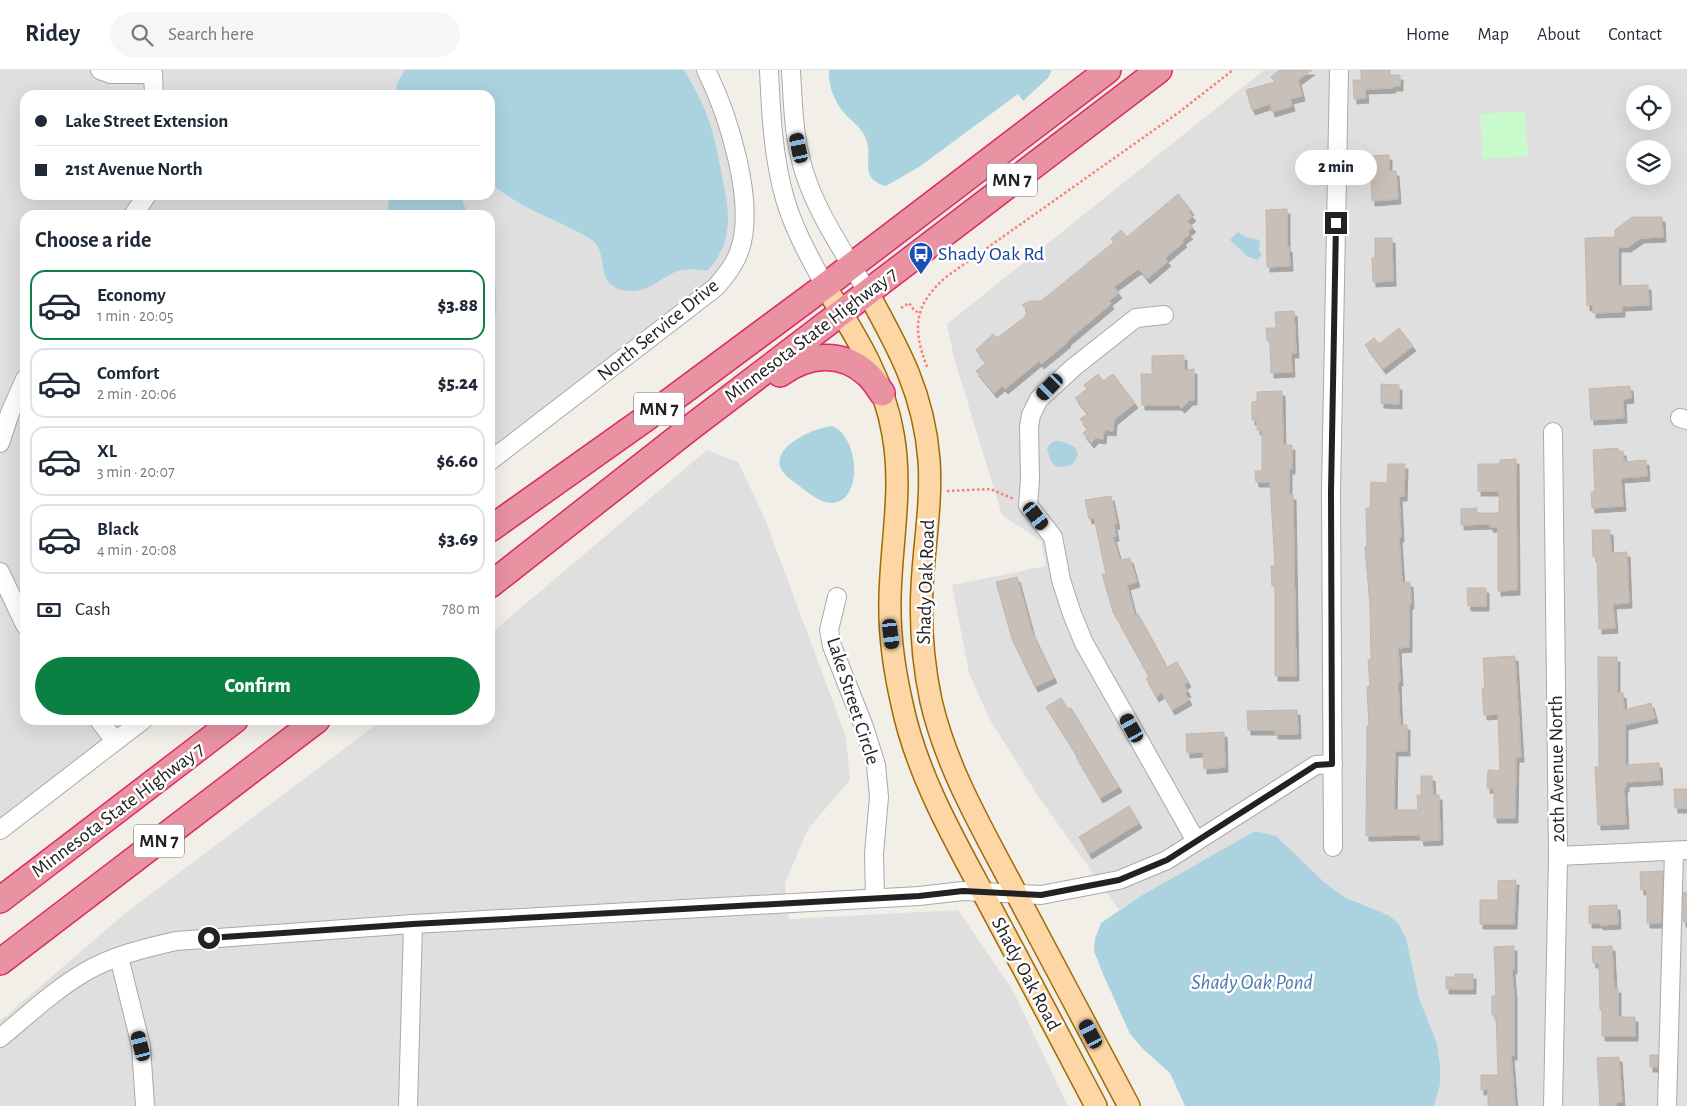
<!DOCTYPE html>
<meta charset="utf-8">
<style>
:root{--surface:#fff;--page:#f6f6f7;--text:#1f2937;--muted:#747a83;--line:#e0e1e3;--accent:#0b8043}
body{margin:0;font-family:"Alegreya Sans",sans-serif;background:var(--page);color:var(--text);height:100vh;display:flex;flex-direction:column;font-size:19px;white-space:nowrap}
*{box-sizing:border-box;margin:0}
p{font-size:16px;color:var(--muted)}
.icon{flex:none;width:28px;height:28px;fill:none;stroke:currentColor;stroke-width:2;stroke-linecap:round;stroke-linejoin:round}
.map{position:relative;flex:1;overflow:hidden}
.details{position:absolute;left:20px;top:140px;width:475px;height:515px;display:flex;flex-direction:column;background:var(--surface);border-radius:15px;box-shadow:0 5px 20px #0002}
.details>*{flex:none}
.guide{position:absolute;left:20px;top:20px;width:475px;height:110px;border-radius:15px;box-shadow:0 5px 20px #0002;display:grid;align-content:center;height:110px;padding:0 15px;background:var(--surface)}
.controls{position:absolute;left:1626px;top:15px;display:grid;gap:10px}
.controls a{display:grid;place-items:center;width:45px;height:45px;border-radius:50%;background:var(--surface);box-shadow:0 5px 20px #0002;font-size:25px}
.end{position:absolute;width:22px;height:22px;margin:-11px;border:6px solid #222;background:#fff;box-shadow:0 0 0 2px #fff}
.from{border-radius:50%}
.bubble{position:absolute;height:35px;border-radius:18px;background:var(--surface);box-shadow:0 5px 20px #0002;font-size:16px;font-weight:800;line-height:35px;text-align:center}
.car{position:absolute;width:15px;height:30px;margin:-15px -8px;border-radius:6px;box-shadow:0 0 4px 1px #0007;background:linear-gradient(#222 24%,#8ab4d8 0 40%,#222 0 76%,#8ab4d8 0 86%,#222 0)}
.guide b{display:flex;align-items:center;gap:18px;height:48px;font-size:19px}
.guide b+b{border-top:1px solid var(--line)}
.guide i{width:12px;height:12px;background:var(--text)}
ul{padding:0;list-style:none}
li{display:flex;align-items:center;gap:15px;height:70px;margin:0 10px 8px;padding:0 5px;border:2px solid var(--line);border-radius:15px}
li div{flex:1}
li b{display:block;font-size:19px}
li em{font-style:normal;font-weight:800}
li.on{border-color:var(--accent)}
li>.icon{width:45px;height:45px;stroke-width:1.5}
h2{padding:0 15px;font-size:22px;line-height:60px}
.pay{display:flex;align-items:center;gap:12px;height:55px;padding:0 15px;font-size:19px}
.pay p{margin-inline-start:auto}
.cta{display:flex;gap:10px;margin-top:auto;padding:10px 15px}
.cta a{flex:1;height:58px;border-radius:30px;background:var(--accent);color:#fff;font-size:20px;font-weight:800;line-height:58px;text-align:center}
header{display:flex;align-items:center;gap:30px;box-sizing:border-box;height:70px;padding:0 25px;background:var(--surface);border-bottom:1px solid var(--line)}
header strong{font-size:24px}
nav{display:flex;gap:28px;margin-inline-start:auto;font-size:18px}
.search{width:350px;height:45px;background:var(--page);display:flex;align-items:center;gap:12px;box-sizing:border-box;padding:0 18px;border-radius:28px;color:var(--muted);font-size:19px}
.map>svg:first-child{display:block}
.residential{fill:#e0dfdf;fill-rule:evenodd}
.park{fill:#c8facc}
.water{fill:#aad3df}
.building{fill:#c7bfb8;stroke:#c4b6ab;filter:url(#shadow)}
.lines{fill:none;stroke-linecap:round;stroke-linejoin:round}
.minor-casing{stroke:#a9a9a9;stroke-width:20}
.major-casing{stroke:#a06b00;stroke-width:24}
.highway-casing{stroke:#dc2a67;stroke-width:28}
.path{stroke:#fa8072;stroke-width:2.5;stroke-dasharray:2.5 2.5;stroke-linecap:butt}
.minor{stroke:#fff;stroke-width:18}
.major{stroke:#fcd6a4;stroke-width:21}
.highway{stroke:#e892a2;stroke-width:25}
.route{stroke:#222;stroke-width:6}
.labels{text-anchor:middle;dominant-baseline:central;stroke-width:5;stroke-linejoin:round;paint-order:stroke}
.shield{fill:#fff;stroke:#646464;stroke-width:1}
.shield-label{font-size:19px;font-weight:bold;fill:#222}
.transit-label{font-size:20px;fill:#164399;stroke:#fff;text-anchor:start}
.street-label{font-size:20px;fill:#222;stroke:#fff}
.water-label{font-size:21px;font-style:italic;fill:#4a7aab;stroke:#fff}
</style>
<header>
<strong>Ridey</strong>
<div class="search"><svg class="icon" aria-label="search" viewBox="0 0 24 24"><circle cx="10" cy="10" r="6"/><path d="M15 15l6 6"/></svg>Search here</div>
<nav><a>Home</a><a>Map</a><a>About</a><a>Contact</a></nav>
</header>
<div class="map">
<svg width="1687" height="1036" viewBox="0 0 1687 1036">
<defs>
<filter id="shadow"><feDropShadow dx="3" dy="5" stdDeviation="0" flood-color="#0004"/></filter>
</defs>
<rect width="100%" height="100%" fill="#f2efe9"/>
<g class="residential">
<path d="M0,0H706L744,124L732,199L490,391V145H25V650H143L0,760ZM25,25H490V125H25Z"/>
<path d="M1264,0H1687V1036H1434L1440,1015V994L1437,973L1419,928L1406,866L1398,853L1346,828L1325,813L1305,795L1255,761L1139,827L1119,840L1038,726L990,650L969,603L952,515L1046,496L1041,471L1002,445L954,288L947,254ZM1635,24H1662V51H1635ZM1635,79H1662V106H1635Z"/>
<polygon points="707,380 738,392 765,449 846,667 850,710 808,759 785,813 789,849 958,840 1012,919 1068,1036 0,1036 0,951 122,846 382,650 490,650 490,564"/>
</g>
<polygon class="park" points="1525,41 1528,86 1483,89 1480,44"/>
<g class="water">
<path d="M405,0H684C693,15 702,31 708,48C715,68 719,90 723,111C726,128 730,144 727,161C725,177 718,189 707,201C699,200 690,198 681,200C662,205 650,223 629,221C590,218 613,182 589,168C564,153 536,144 511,128C504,123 496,119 490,112V25H396L397,13Z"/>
<path d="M829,0H1052L1048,8L1023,31L1018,24L919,97L886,116C857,108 874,88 866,69C863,60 856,55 849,48C836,36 828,18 829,0Z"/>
<polygon points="389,125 460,125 468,145 388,145"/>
<polygon points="1238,162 1246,167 1260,170 1259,180 1262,185 1257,190 1247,186 1230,170"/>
<path d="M490,188C497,215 500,240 490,267Z"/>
<path d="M832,356C863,368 863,446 822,431C811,426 800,416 790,409C757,384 810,358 832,356Z"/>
<path d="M1056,371H1061L1075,377L1078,385L1073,394C1054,401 1051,395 1047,378L1051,373Z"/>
<polygon points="1255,761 1276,766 1325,813 1346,828 1388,845 1398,853 1406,867 1419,928 1437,973 1440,994 1440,1015 1434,1036 1185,1036 1170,1003 1143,979 1130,964 1103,904 1094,881 1095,869 1101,853 1139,827"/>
</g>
<g class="building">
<polygon points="1280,0 1312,0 1298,10 1302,26 1290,29 1292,36 1272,42 1270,34 1252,40 1246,20 1275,12 1271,7"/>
<polygon points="1361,0 1390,0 1390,5 1400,5 1400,16 1392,16 1393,18 1365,19 1366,28 1354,29 1353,10 1361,10"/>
<polygon points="1389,85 1389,101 1396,101 1398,129 1372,131 1370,86"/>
<polygon points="1178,124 1191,140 1189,142 1193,146 1187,151 1193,157 1187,162 1190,164 1182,170 1184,172 1165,188 1168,191 1147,209 1139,199 1134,202 1114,217 1119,223 1109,231 1111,234 1067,271 1068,272 1041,294 1039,291 1005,319 1002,316 994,323 976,301 986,293 976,280 993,264 997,268 1026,246 1025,245 1028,242 1022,235 1030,231 1041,231 1114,172 1111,169 1121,160 1127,167"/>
<polygon points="1287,139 1287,177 1289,177 1290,196 1267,197 1266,140"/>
<polygon points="1632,147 1662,147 1663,167 1641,168 1628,177 1618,177 1618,216 1648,215 1649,235 1622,236 1622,242 1593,243 1593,235 1587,236 1585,168 1615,167 1615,160"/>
<polygon points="1375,168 1392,168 1393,211 1373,212 1372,188 1375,188"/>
<polygon points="1294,241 1296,283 1291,283 1292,302 1271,303 1270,271 1267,271 1266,258 1276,258 1275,242"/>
<polygon points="1399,258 1413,276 1383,299 1365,275 1374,268 1379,274"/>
<polygon points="1184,285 1184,300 1194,299 1194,330 1190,330 1182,338 1178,335 1142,335 1141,304 1152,304 1152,286"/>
<polygon points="1098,304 1103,311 1113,304 1135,333 1114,350 1113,361 1104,360 1103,369 1096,368 1091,373 1083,363 1088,359 1080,349 1088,344 1075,328 1087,319 1084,315"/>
<polygon points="1381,314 1399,315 1399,334 1381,333"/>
<polygon points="1630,316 1631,328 1623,329 1624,348 1591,350 1589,319"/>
<polygon points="1282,321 1283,375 1292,375 1292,399 1289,399 1289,425 1293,425 1296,606 1275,606 1275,516 1272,516 1271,496 1275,496 1270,412 1256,412 1255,401 1262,401 1262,360 1257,360 1257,350 1252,350 1252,332 1257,331 1257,322"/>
<polygon points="1618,378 1619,381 1623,381 1624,392 1646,390 1647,406 1621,408 1623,436 1592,438 1591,422 1595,422 1593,380"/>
<polygon points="1516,389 1517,520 1498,521 1498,457 1490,457 1490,454 1461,455 1461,439 1477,438 1477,443 1499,443 1499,421 1478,421 1478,394 1500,394 1500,390"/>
<polygon points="1388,394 1405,394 1404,426 1399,426 1401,467 1399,467 1402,513 1410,512 1411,534 1409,534 1409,577 1398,578 1400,611 1398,611 1400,655 1407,655 1407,681 1395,681 1394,740 1418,740 1417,725 1421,725 1421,706 1432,706 1433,725 1439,725 1440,770 1421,771 1420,765 1366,766 1367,656 1369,656 1367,617 1370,616 1368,590 1371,590 1370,536 1365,477 1367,476 1366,438 1370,438 1371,412 1387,413"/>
<polygon points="1111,426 1117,454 1114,454 1116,466 1113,467 1120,490 1130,488 1137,512 1127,515 1135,546 1138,544 1167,597 1177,592 1188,612 1184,615 1188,622 1185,623 1189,630 1172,640 1162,623 1156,627 1146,608 1149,607 1113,542 1102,504 1106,504 1094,448 1089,449 1085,430"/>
<polygon points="1592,460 1610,460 1611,483 1627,482 1629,533 1613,534 1615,558 1599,559 1597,487 1593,487"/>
<polygon points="1017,507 1032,562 1054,608 1035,617 1012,569 996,512"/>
<polygon points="1467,518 1486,518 1486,536 1468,536"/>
<polygon points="1515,586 1521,687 1516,687 1515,748 1494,748 1494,719 1487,718 1488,700 1500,701 1498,644 1484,645 1482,618 1485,618 1483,588"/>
<polygon points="1598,587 1617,587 1617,623 1623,623 1624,640 1651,633 1655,648 1625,655 1625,695 1659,693 1660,710 1626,712 1626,717 1624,717 1626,754 1598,755 1595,697 1599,697"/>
<polygon points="1061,628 1068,639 1071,638 1119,717 1100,728 1076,687 1077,686 1046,637"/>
<polygon points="1297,640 1298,664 1275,664 1275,660 1248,660 1247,641"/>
<polygon points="1224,662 1225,697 1204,699 1203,682 1187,683 1186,664"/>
<polygon points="1674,719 1687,719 1687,738 1675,738"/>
<polygon points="1129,736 1139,753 1089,784 1079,767"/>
<polygon points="1663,801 1661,853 1647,853 1647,820 1641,820 1640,802"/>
<polygon points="1516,810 1514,854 1480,854 1480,830 1498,830 1498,811"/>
<polygon points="1687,822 1687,852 1683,852 1683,823"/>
<polygon points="1617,835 1618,854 1600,855 1600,853 1589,853 1589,836"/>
<polygon points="1514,876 1514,899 1512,899 1514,925 1514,985 1511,985 1515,1036 1488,1036 1488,1019 1481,1020 1481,1005 1498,1005 1496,945 1492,945 1492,926 1496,926 1494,877"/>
<polygon points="1612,876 1614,918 1618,918 1618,947 1635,947 1635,966 1602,966 1602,940 1600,940 1599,893 1593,893 1592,877"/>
<polygon points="1455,904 1473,904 1473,919 1446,919 1446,907 1455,907"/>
<polygon points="1650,985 1658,985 1657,997 1650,997"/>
<polygon points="1619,987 1622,1032 1616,1032 1616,1036 1600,1036 1597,988"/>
</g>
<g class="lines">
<defs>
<g id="minor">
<polyline points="100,0 111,4 153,4 154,25"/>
<path d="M769,0C771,44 773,87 785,129C794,160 810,188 825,216"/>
<path d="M791,0C793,38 794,77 808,113C822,151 847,187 868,223"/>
<polyline points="133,145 147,125"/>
<polyline points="1164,245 1136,248 1074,297 1039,329 1031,345 1029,357 1030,410 1028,435 1053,467 1061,510 1072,544 1084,573 1196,771"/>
<polyline points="1680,348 1687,350"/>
<polyline points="0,373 10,343 25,309"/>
<path d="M490,391L716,217C725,206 734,196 739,182C757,134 728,44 706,0"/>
<polyline points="0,502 25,555"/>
<polyline points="837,527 829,560 832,576 864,657 876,695 879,727 874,784 875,827"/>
<polyline points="99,650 115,671"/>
<polyline points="0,760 143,650"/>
<polyline points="1333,777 1331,422 1339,0"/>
<polyline points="1558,786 1687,780"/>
<polyline points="119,887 141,976 145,1036"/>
<path d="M0,968C27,946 54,920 85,902C112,886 145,878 176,871L413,854L919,826L963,821L1041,825L1119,810L1167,790L1316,695L1333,694"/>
<polyline points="408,1036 413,854"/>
<polyline points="1553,1036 1558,786 1553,362"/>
<polyline points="1667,1036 1674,781"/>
</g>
<g id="major">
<path d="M825,216C854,263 884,309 893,364C903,419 891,473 890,528C889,563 894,599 902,634C917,706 955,771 990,836C1026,903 1061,969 1096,1036"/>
<path d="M868,223C899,279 924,324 929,390C932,433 924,475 922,517C920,556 923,593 931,631C947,700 983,760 1016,823C1054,894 1091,965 1129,1036"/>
</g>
<g id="highway">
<path d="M780,304C807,284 841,280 867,304C873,309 878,317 882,323"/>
<polyline points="490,459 666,334 825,216 1108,0"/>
<polyline points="490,515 690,358 1159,0"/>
<polyline points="0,830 235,650"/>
<polyline points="0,892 317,650"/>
</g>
</defs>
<use href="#minor" class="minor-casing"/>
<use href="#major" class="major-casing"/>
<use href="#highway" class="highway-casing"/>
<g class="path">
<polyline points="901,238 909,233 914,240 919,243"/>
<path d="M927,297C912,258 914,235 946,207L1178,43L1233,0"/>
<polyline points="947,421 990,419 1014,429"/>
</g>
<use href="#minor" class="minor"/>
<use href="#major" class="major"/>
<use href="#highway" class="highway"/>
</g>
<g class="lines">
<polyline class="route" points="209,868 413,854 919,826 963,821 1041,825 1119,810 1167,790 1316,695 1332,694 1331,422 1336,153"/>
</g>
<defs>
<symbol id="bus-pin" viewBox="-11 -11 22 30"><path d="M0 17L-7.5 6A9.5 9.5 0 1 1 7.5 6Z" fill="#1a4fb4" stroke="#fff"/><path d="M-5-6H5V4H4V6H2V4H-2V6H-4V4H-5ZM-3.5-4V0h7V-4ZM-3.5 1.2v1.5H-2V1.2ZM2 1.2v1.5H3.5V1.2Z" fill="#fff"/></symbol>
</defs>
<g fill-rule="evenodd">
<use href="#bus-pin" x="907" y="170" width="28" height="38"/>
</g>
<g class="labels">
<g class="shield">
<rect x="987" y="93.5" width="50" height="33" rx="4"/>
<rect x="634" y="322.5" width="50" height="33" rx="4"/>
<rect x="134" y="754.5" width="50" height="33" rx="4"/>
</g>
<g class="shield-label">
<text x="1012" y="110">MN 7</text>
<text x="659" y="339">MN 7</text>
<text x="159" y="771">MN 7</text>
</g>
<g class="transit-label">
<text x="938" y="184">Shady Oak Rd</text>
</g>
<g class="street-label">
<text transform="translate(658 260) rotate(-39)">North Service Drive</text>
<text transform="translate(811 265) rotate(-37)">Minnesota State Highway 7</text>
<text transform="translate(926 512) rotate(-88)">Shady Oak Road</text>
<text transform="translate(853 631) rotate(72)">Lake Street Circle</text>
<text transform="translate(1557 699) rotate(-91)">20th Avenue North</text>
<text transform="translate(118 740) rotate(-37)">Minnesota State Highway 7</text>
<text transform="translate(1026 904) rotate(62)">Shady Oak Road</text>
</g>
<g class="water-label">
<text x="1252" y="912">Shady Oak Pond</text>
</g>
</g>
</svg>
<div class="controls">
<a><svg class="icon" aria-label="locate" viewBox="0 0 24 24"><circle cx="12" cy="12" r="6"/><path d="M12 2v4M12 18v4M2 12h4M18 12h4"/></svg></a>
<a><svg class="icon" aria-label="layers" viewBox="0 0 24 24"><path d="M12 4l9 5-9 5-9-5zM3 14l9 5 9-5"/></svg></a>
</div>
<i class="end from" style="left:209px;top:868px"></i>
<i class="end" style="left:1336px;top:153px"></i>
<div class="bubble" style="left:1295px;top:80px;width:82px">2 min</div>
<i class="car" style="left:799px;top:78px;rotate:348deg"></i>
<i class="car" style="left:1050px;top:317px;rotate:224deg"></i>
<i class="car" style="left:1036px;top:446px;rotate:143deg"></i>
<i class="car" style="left:891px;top:564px;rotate:173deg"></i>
<i class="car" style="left:1132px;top:658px;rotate:331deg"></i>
<i class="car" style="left:1091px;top:964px;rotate:332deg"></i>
<i class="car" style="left:141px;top:976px;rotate:346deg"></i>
<div class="guide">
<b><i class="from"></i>Lake Street Extension</b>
<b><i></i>21st Avenue North</b>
</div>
<section class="details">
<h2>Choose a ride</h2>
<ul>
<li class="on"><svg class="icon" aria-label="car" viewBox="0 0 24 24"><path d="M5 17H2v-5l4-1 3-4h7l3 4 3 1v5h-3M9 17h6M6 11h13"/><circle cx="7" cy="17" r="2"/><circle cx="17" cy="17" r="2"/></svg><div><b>Economy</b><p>1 min · 20:05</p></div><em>$3.88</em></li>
<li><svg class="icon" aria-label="car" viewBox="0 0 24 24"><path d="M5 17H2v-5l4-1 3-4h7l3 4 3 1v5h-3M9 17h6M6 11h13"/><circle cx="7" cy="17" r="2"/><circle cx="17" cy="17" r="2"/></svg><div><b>Comfort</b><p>2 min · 20:06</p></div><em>$5.24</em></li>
<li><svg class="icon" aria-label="car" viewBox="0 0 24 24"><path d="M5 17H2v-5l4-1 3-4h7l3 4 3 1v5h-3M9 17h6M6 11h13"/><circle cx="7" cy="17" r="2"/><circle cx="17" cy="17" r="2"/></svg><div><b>XL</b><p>3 min · 20:07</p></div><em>$6.60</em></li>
<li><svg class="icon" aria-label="car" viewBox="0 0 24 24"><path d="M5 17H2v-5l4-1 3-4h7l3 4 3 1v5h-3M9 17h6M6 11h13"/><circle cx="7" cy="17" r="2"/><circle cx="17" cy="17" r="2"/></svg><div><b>Black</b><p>4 min · 20:08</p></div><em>$3.69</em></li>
</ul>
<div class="pay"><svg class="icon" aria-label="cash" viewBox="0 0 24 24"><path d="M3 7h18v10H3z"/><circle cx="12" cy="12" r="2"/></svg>Cash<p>780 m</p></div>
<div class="cta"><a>Confirm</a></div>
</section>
</div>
